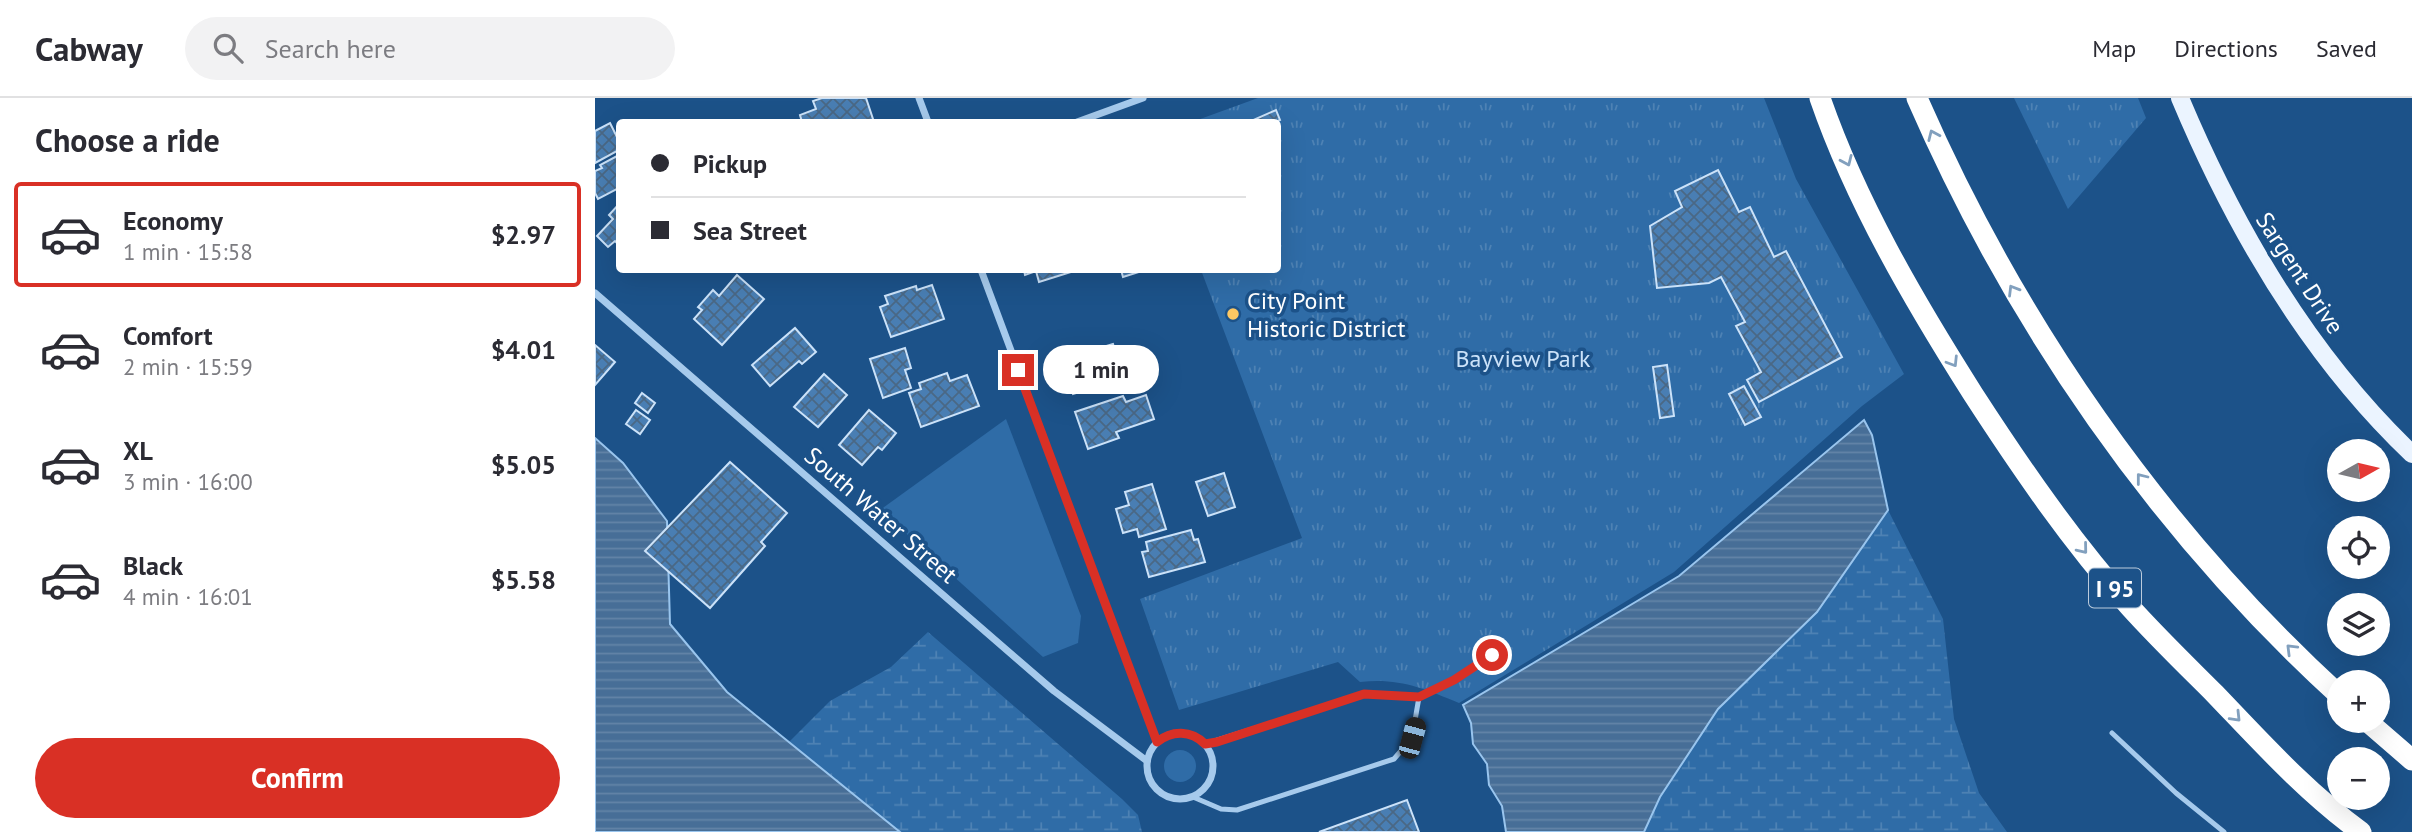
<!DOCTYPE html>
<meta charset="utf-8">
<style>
:root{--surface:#fff;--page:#f2f2f3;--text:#2b2b33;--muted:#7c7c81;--line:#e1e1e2;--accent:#d93025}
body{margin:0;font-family:"PT Sans",sans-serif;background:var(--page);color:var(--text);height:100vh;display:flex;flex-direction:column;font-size:26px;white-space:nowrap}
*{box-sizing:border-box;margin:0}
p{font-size:23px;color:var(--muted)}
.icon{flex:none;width:38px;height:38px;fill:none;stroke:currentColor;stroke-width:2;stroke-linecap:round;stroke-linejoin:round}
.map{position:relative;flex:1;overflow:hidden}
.details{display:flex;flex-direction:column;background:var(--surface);width:595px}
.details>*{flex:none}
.hud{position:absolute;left:21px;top:21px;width:665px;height:154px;border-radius:7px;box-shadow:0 7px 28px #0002;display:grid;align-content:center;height:154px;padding:0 35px;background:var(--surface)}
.needle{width:46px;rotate:82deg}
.fabs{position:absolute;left:1732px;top:341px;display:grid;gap:14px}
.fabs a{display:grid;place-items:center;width:63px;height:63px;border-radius:50%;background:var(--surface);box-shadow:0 7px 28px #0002;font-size:35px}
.end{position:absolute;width:32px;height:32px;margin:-16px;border:9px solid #d93025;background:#fff;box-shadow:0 0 0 4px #fff}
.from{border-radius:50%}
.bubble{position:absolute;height:49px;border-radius:24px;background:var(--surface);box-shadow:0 7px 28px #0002;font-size:23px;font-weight:600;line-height:49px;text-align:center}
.car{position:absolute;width:21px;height:42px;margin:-21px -10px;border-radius:9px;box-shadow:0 0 5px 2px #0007;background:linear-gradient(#222 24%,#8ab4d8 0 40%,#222 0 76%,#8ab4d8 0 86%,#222 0)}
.hud b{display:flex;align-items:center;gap:24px;height:66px;font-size:26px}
.hud b+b{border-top:2px solid var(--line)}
.hud i{width:18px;height:18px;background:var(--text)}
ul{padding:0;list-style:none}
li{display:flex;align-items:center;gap:21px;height:105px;margin:0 14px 10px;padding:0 21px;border:4px solid transparent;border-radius:7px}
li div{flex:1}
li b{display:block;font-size:26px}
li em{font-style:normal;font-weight:600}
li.active{border-color:var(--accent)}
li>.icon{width:63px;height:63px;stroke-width:1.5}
h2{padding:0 35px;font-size:32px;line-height:84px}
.button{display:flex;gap:14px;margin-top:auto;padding:14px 35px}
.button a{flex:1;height:80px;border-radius:42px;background:var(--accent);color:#fff;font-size:28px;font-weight:600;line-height:80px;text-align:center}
header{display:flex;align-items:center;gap:42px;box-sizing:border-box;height:98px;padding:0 35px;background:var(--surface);border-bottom:2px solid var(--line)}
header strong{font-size:33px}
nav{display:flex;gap:38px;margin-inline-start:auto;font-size:24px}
.search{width:490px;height:63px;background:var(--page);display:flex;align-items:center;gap:18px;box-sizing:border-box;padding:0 24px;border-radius:38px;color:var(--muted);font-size:26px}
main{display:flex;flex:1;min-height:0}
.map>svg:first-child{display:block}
.green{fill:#2f6ca7}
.wetland{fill:url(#wetland-marsh)}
.park{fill:url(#park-tufts)}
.water{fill:url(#water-rules);stroke:#99c5ee;stroke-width:2}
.building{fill:url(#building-cross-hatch);stroke:#cbe2f9;stroke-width:2}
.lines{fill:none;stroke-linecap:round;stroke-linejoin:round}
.service{stroke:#a6caec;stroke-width:5}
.minor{stroke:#a6caec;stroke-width:7}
.primary{stroke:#ebf4ff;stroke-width:18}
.motorway{stroke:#fff;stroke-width:21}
.oneway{stroke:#82a0be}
.route{stroke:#d93025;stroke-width:9}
.poi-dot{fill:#fdc863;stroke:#1c5289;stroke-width:2.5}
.labels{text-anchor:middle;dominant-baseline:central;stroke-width:7;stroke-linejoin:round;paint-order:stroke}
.shield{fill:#1c5289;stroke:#bbcbdc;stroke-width:2}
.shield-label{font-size:23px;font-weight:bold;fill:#fff}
.street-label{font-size:24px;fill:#fff;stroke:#1c5289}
.poi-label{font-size:24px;fill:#fff;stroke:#1c5289;text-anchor:start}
.park-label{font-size:24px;fill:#cbe2f9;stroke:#1c5289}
</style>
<header>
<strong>Cabway</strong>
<div class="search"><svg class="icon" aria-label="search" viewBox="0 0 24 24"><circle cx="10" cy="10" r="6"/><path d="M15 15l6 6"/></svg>Search here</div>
<nav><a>Map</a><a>Directions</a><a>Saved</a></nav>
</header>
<main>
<section class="details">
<h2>Choose a ride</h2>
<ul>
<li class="active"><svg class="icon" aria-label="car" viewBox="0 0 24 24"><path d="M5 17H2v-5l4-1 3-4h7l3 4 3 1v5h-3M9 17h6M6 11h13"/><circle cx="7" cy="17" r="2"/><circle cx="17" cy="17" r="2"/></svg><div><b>Economy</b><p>1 min · 15:58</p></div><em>$2.97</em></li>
<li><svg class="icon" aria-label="car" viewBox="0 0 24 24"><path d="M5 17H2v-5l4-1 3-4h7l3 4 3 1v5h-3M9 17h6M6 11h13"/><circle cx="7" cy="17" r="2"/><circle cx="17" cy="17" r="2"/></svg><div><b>Comfort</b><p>2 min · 15:59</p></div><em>$4.01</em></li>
<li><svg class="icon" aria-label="car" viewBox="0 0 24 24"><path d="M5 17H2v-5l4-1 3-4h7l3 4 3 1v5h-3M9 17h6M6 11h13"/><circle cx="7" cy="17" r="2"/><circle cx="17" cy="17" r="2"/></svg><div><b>XL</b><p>3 min · 16:00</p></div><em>$5.05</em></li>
<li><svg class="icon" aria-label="car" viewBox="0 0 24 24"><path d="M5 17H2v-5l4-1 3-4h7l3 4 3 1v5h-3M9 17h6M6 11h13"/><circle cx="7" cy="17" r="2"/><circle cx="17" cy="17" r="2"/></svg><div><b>Black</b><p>4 min · 16:01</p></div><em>$5.58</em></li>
</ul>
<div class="button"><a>Confirm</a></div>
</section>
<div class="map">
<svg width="1817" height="734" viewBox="0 0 1817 734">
<defs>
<pattern id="wetland-marsh" width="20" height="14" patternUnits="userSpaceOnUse" patternTransform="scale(1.75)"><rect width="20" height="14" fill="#2f6ca7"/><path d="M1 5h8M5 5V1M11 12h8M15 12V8" fill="none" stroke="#4e82b4"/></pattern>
<pattern id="park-tufts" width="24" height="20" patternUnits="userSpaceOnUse" patternTransform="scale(1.75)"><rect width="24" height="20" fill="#2f6ca7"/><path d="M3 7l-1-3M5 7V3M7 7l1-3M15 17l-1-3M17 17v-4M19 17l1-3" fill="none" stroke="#4e82b4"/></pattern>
<pattern id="water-rules" width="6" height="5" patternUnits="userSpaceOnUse" patternTransform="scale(1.75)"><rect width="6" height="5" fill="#476e97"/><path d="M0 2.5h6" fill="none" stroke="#6384a7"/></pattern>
<pattern id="building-cross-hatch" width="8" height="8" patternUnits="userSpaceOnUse" patternTransform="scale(1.75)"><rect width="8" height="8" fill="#497eb3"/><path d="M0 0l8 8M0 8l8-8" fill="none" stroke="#4a6885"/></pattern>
</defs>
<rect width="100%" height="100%" fill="#1c5289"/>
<g class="green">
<polygon points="411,321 486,518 483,545 448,559 285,412"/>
<circle cx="585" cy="668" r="16"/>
</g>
<g class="wetland">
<polygon points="1293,412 1348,521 1359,621 1384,695 1412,734 1049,734 1065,699 1123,611 1222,514"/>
<polygon points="333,534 527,701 543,717 547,734 305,734 193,645 235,603 296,569"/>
</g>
<g class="park">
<path d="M663,0H1169L1201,81L1309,276L1267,308L1079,474L864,605C827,590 805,580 765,584L743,564L584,612L545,501L707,440L606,172H682V24H597Z"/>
<polygon points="1419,0 1543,0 1551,20 1473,111"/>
</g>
<g class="water">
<polygon points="1269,322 1277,337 1293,412 1222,514 1123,611 1065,699 1049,734 911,734 907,708 894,687 892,666 878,646 876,625 868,607 1084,478"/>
<polygon points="0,340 28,365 72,423 75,526 132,594 305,734 0,734"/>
</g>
<g class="building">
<polygon points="227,0 271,0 279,24 207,24 205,17 221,11 218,3"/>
<polygon points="681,12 685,22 681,24 654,24"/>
<polygon points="15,25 24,43 24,52 0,65 0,33"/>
<polygon points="24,57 24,90 3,101 0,95 0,73 7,70 5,67"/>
<polygon points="1123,72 1144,114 1155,109 1179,159 1191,153 1247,259 1164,304 1152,282 1166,274 1141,228 1150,224 1126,179 1114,185 1062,190 1055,128 1087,109 1080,93"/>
<polygon points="24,106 24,147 20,143 13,149 2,138 18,121 14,117"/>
<polygon points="429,172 478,172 479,173 444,184 441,173 430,177"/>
<polygon points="526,172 550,172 528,179"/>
<polygon points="142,177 169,201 127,247 99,221 107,212 103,209 118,192 124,198"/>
<polygon points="337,187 349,221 296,239 285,209 293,206 290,198 321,188 322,192"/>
<polygon points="200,230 221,254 207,266 204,263 175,288 157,267"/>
<polygon points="518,246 530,285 514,290 513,285 478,296 469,268 500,258 498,252"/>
<polygon points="0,247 20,264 0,287"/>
<polygon points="310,250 316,270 310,272 316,290 288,300 275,261"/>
<polygon points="1072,267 1079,318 1065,320 1058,269"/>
<polygon points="352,275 355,283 372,277 384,308 326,329 314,295 326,291 324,285"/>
<polygon points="229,276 252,297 223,329 199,309"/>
<polygon points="1149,288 1166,319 1150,327 1134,296"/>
<polygon points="47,295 60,305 53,315 40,305"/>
<polygon points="551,297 559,321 521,334 524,340 493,351 480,314 528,298 531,304"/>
<polygon points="41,312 55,322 45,336 31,326"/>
<polygon points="274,312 301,335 287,352 283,349 267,367 244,347"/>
<polygon points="135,364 192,415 166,444 170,448 115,510 50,453"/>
<polygon points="629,375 640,409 613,418 601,384"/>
<polygon points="557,386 571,431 544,439 542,431 528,435 521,411 534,407 530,394"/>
<polygon points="596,432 599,442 603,441 610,464 554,479 547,454 553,453 551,444"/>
<polygon points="812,702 824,734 724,734"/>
</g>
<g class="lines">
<g class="service">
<polyline points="1517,635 1581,695 1629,734"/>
<polyline points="610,646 769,596 824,599 859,582 897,557"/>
<polyline points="598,699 626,711 642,712 799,661 817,640 824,599"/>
</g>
<g class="minor">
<polyline points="324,0 333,24"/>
<polyline points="482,24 548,0"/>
<polyline points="386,172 562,644"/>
<polyline points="0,195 459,593 552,663"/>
<circle cx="585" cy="668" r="33"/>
</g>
<path class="primary" d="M1585,0C1640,131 1713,257 1817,356"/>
<g class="motorway">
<path d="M1225,0C1261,104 1319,203 1378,296C1426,370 1476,443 1535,509C1562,539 1591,567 1620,596C1666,644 1712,695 1766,734"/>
<path d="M1322,0C1420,225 1563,432 1745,598"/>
<polyline points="1772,623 1817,662"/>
</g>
</g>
<defs><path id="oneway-chevron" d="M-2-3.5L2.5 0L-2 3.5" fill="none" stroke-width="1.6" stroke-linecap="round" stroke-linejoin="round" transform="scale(1.75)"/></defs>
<g class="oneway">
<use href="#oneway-chevron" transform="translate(1338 37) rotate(-114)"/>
<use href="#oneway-chevron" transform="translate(1252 63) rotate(66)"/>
<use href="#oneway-chevron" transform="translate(1418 192) rotate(-121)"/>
<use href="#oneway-chevron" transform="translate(1358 264) rotate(58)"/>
<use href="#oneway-chevron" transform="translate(1546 380) rotate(-128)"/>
<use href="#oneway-chevron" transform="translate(1488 451) rotate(51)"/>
<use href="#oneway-chevron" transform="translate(1696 551) rotate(-135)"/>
<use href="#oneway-chevron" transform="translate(1641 619) rotate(46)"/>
</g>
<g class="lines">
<path class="route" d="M423,272L562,644C577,632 596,632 610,646L622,644L769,596L824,599L859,582L897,557"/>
</g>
<circle class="poi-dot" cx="638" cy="216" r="7"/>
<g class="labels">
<rect class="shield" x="1494" y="470.5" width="52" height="39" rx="5"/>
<g class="shield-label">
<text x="1520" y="490">I 95</text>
</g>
<g class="street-label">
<text transform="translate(1705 175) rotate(57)">Sargent Drive</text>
<text transform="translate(286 417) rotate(41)">South Water Street</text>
</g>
<g class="poi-label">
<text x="652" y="202">City Point<tspan x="652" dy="28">Historic District</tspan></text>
</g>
<g class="park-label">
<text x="928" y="260">Bayview Park</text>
</g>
</g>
</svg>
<div class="fabs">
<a><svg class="needle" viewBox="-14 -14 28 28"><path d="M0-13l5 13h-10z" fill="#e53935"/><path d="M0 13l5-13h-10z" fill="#7c7c81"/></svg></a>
<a><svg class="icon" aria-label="locate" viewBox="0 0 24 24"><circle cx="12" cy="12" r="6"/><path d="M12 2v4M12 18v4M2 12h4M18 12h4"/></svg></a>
<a><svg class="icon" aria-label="layers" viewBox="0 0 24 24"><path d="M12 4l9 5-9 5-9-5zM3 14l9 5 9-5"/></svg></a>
<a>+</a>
<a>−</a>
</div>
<i class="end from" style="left:897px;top:557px"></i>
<i class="end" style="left:423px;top:272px"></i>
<div class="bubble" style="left:448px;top:247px;width:116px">1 min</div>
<i class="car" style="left:817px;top:640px;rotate:15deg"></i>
<div class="hud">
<b><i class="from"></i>Pickup</b>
<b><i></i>Sea Street</b>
</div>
</div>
</main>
